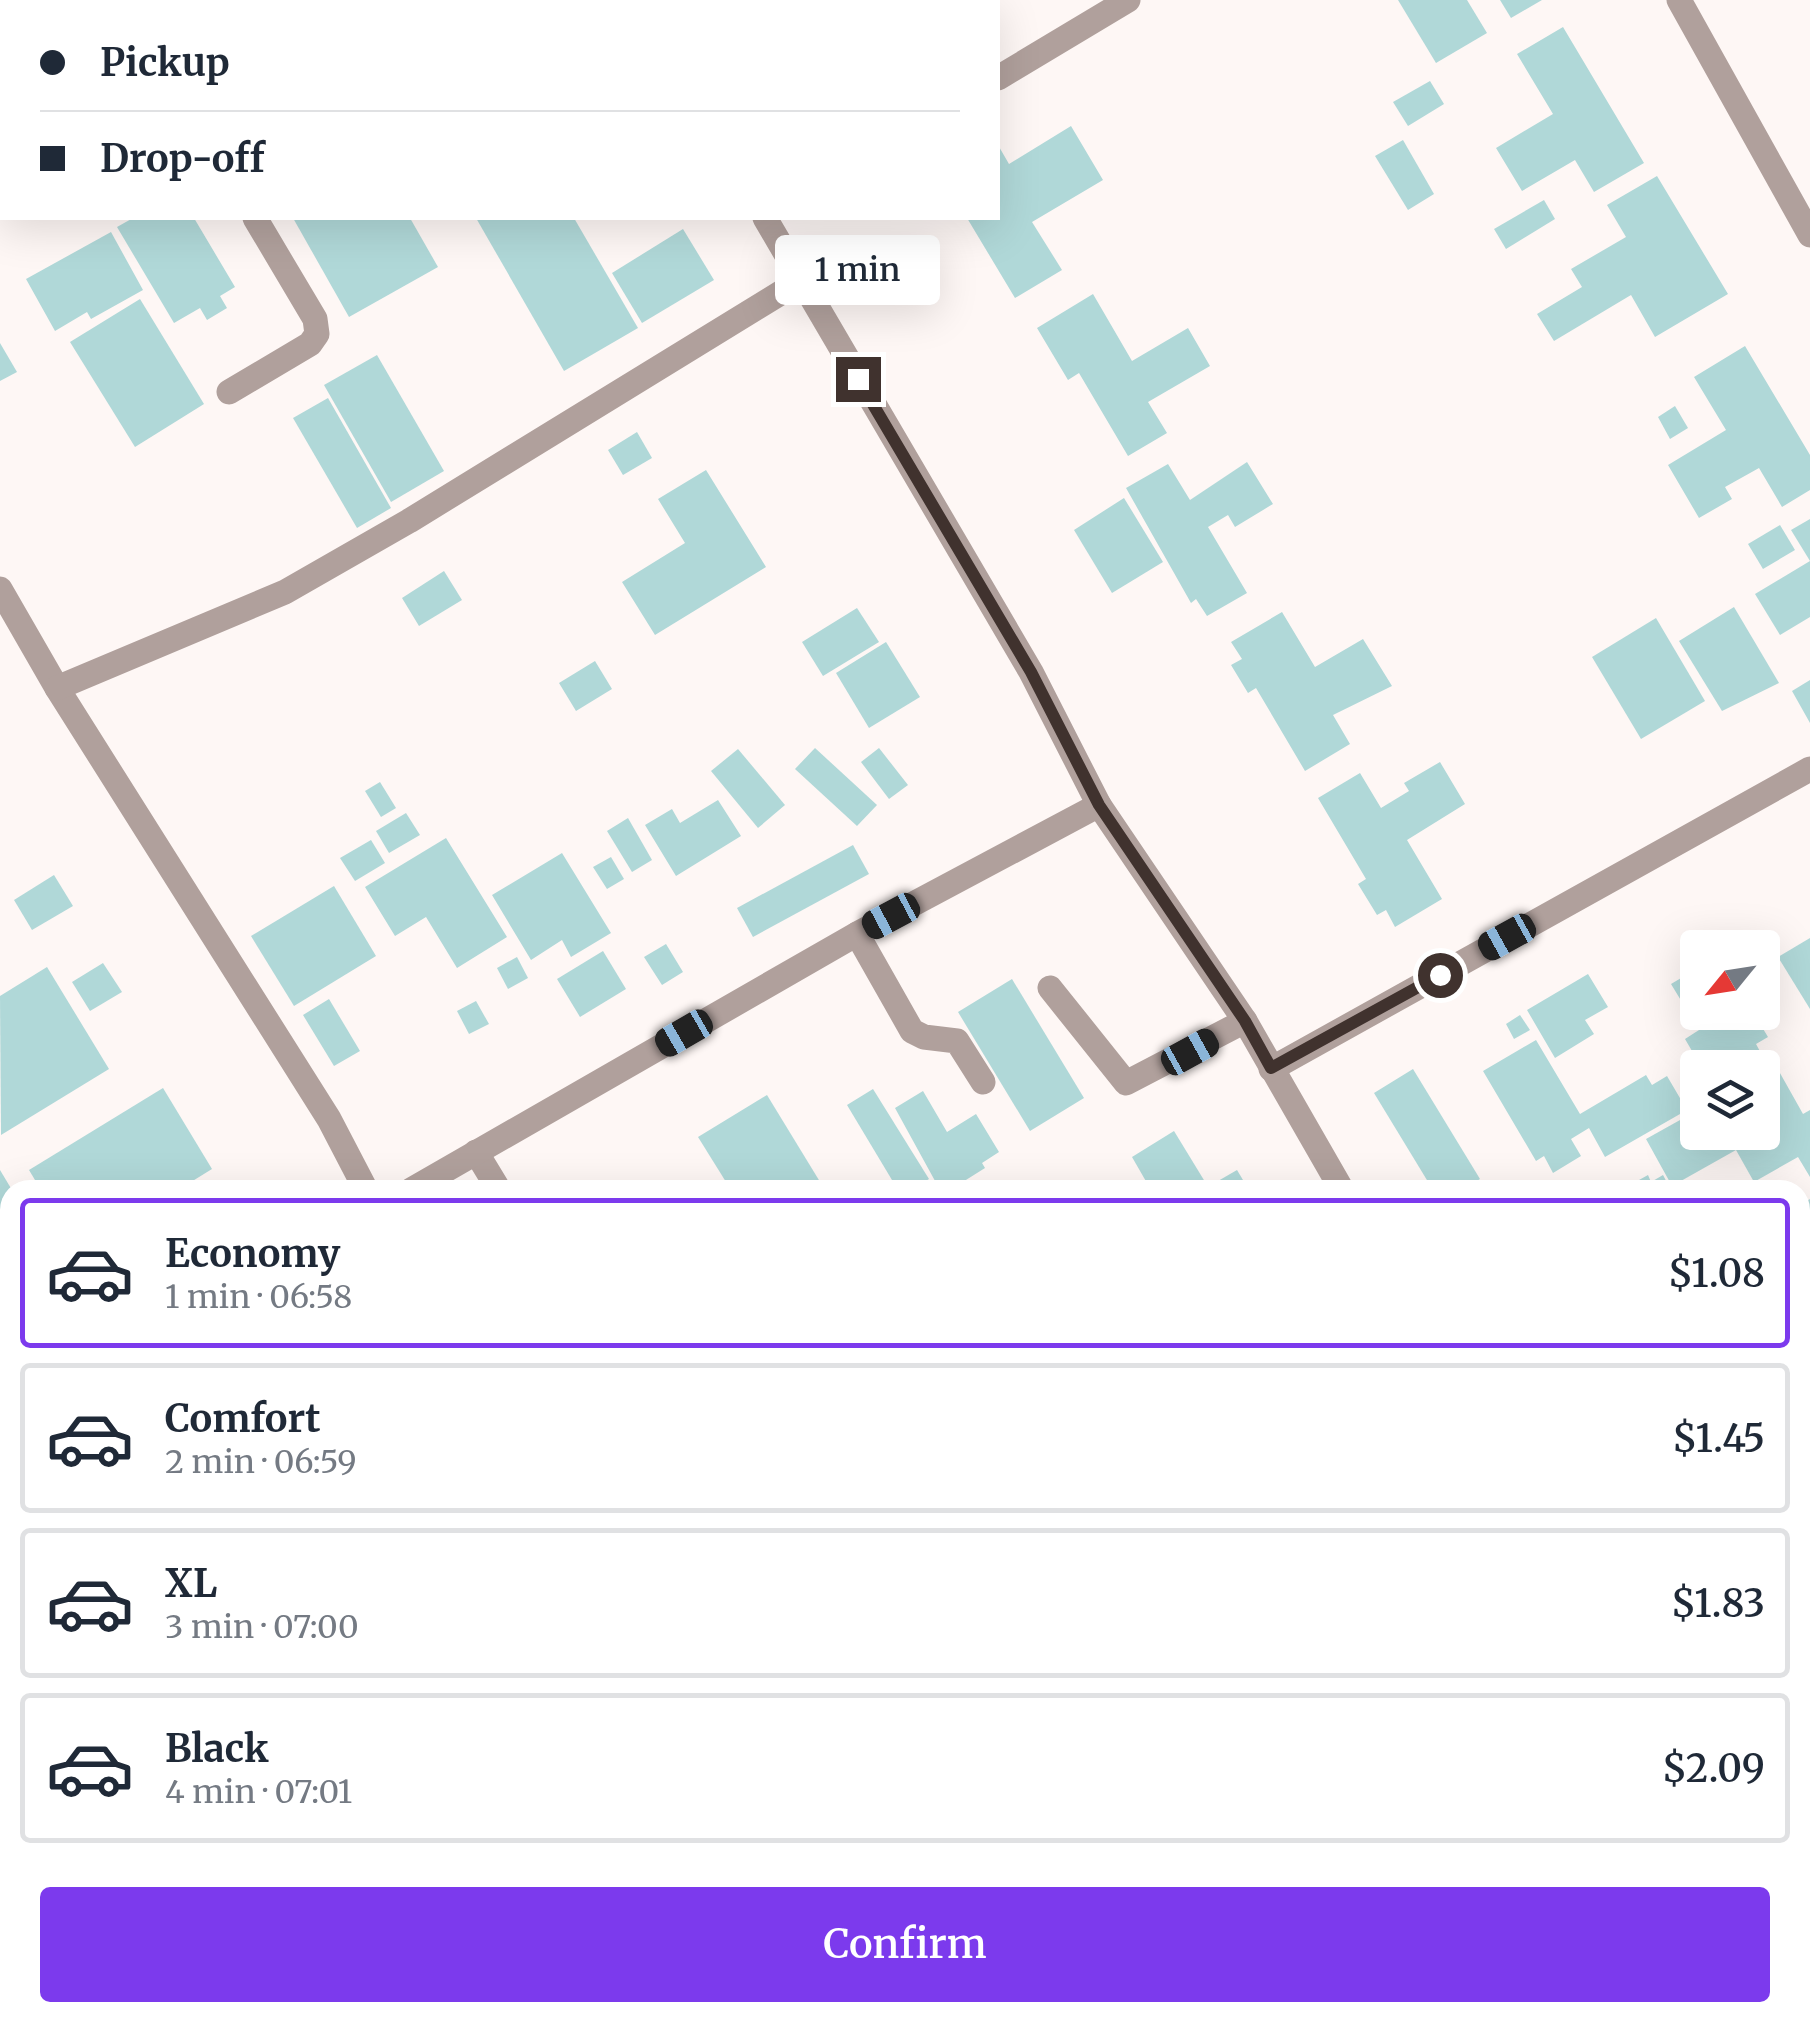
<!DOCTYPE html>
<meta charset="utf-8">
<style>
:root{--surface:#fff;--page:#f2f2f3;--text:#1f2937;--muted:#747a83;--line:#e0e1e3;--accent:#7c3aed}
body{margin:0;font-family:Merriweather,serif;background:var(--page);color:var(--text);height:100vh;display:flex;flex-direction:column;font-size:38px;white-space:nowrap}
*{box-sizing:border-box;margin:0}
p{font-size:32px;color:var(--muted)}
.icon{flex:none;width:55px;height:55px;fill:none;stroke:currentColor;stroke-width:2;stroke-linecap:round;stroke-linejoin:round}
.map{position:relative;flex:1;overflow:hidden}
.drawer{position:absolute;left:0px;top:1180px;width:1810px;height:842px;display:flex;flex-direction:column;background:var(--surface);border-radius:30px 30px 0 0;box-shadow:0 10px 40px #0002}
.drawer>*{flex:none}
.top-card{position:absolute;left:0px;top:0px;width:1000px;height:220px;box-shadow:0 10px 40px #0002;display:grid;align-content:center;height:220px;padding:0 40px;background:var(--surface)}
.needle{width:65px;rotate:240deg}
.controls{position:absolute;left:1680px;top:930px;display:grid;gap:20px}
.controls a{display:grid;place-items:center;width:100px;height:100px;border-radius:10px;background:var(--surface);box-shadow:0 10px 40px #0002;font-size:50px}
.end{position:absolute;width:45px;height:45px;margin:-22px;border:12px solid #40322e;background:#fff;box-shadow:0 0 0 5px #fff}
.from{border-radius:50%}
.bubble{position:absolute;height:70px;border-radius:10px;background:var(--surface);box-shadow:0 10px 40px #0002;font-size:32px;font-weight:600;line-height:70px;text-align:center}
.car{position:absolute;width:30px;height:60px;margin:-30px -15px;border-radius:12px;box-shadow:0 0 8px 2px #0007;background:linear-gradient(#222 24%,#8ab4d8 0 40%,#222 0 76%,#8ab4d8 0 86%,#222 0)}
.top-card b{display:flex;align-items:center;gap:35px;height:95px;font-size:38px}
.top-card b+b{border-top:2px solid var(--line)}
.top-card i{width:25px;height:25px;background:var(--text)}
ul{padding:18px 0 0;list-style:none}
li{display:flex;align-items:center;gap:30px;height:150px;margin:0 20px 15px;padding:0 20px;border:5px solid var(--line);border-radius:10px}
li div{flex:1}
li b{display:block;font-size:38px}
li em{font-style:normal;font-weight:600}
li.active{border-color:var(--accent)}
li>.icon{width:90px;height:90px;stroke-width:1.5}
.cta{display:flex;gap:20px;margin-top:auto;padding:20px 40px}
.cta a{flex:1;height:115px;border-radius:10px;background:var(--accent);color:#fff;font-size:40px;font-weight:600;line-height:115px;text-align:center}
.map>svg:first-child{display:block}
.building{fill:#b0d8d8}
.lines{fill:none;stroke-linecap:round;stroke-linejoin:round}
.minor{stroke:#b0a09c;stroke-width:25}
.route{stroke:#40322e;stroke-width:12}
</style>
<div class="map">
<svg width="1810" height="2021" viewBox="0 0 1810 2021">
<rect width="100%" height="100%" fill="#fef7f5"/>
<g class="building">
<polygon points="1398,0 1467,0 1487,33 1436,63"/>
<polygon points="1500,0 1542,0 1511,18"/>
<polygon points="1563,27 1644,163 1594,192 1575,160 1522,191 1496,148 1553,114 1517,54"/>
<polygon points="1430,81 1444,104 1408,126 1393,102"/>
<polygon points="1071,126 1103,180 1032,222 1062,270 1015,298 967,218 998,218 998,145 1009,164"/>
<polygon points="1403,140 1434,194 1408,210 1375,156"/>
<polygon points="1657,176 1728,294 1655,337 1631,295 1554,341 1537,314 1582,287 1571,269 1626,237 1607,205"/>
<polygon points="1544,200 1555,219 1506,249 1494,229"/>
<polygon points="133,218 194,218 235,287 220,296 227,308 207,320 200,308 174,323 117,227"/>
<polygon points="293,218 410,218 438,267 349,317"/>
<polygon points="476,218 574,218 638,328 564,371"/>
<polygon points="683,229 714,280 642,323 612,273"/>
<polygon points="111,232 143,290 91,319 87,312 55,331 26,279"/>
<polygon points="1093,294 1132,361 1188,328 1210,366 1148,402 1167,433 1128,456 1079,373 1068,380 1037,328"/>
<polygon points="140,299 204,404 135,447 70,342"/>
<polygon points="0,343 17,372 0,381"/>
<polygon points="1745,346 1810,455 1810,490 1782,507 1759,468 1725,487 1732,499 1699,518 1668,465 1726,430 1694,377"/>
<polygon points="377,355 444,471 391,502 324,385"/>
<polygon points="328,398 391,508 357,528 293,418"/>
<polygon points="1675,406 1688,428 1670,439 1658,417"/>
<polygon points="637,432 652,458 623,475 608,450"/>
<polygon points="1247,462 1273,504 1235,527 1228,515 1208,527 1247,593 1207,616 1196,599 1191,603 1126,488 1168,464 1190,500"/>
<polygon points="706,470 766,567 655,635 622,582 685,543 658,499"/>
<polygon points="1124,498 1163,562 1112,593 1074,530"/>
<polygon points="1810,519 1810,561 1791,530"/>
<polygon points="1780,525 1795,550 1763,569 1748,544"/>
<polygon points="1810,561 1810,617 1780,635 1755,594"/>
<polygon points="444,571 462,600 419,626 402,598"/>
<polygon points="1734,607 1779,683 1722,711 1679,641"/>
<polygon points="857,608 879,642 823,676 802,642"/>
<polygon points="1282,612 1315,667 1363,639 1392,686 1333,715 1350,744 1305,771 1256,688 1248,693 1231,665 1242,659 1231,642"/>
<polygon points="1656,618 1705,701 1641,739 1592,657"/>
<polygon points="886,642 920,697 869,728 836,673"/>
<polygon points="595,661 612,689 576,711 559,683"/>
<polygon points="1810,680 1810,723 1792,691"/>
<polygon points="815,748 877,805 857,826 795,769"/>
<polygon points="879,748 908,785 889,799 861,762"/>
<polygon points="738,749 785,805 758,828 711,771"/>
<polygon points="1440,762 1465,804 1407,840 1442,899 1395,927 1386,910 1377,915 1358,884 1366,879 1318,798 1360,773 1381,808 1409,791 1404,783"/>
<polygon points="380,782 396,808 381,817 365,791"/>
<polygon points="718,800 741,836 676,876 645,825 672,809 680,823"/>
<polygon points="406,813 420,835 389,853 376,831"/>
<polygon points="628,818 652,860 632,872 607,831"/>
<polygon points="446,838 507,937 457,968 426,917 395,936 365,887"/>
<polygon points="371,840 385,863 355,881 340,858"/>
<polygon points="853,845 869,874 753,937 737,908"/>
<polygon points="562,853 611,933 571,957 562,940 531,960 492,895"/>
<polygon points="611,857 624,879 607,889 593,867"/>
<polygon points="54,875 73,906 32,930 14,900"/>
<polygon points="334,886 376,956 294,1006 251,936"/>
<polygon points="1810,938 1810,1009 1778,957"/>
<polygon points="666,944 683,972 662,985 644,957"/>
<polygon points="603,951 626,989 580,1017 557,979"/>
<polygon points="517,957 528,978 508,989 497,968"/>
<polygon points="103,963 122,992 90,1011 72,982"/>
<polygon points="47,967 109,1069 1,1135 0,996"/>
<polygon points="1698,968 1698,1012 1753,1012 1768,1037 1756,1044 1763,1057 1746,1068 1702,1068 1685,1039 1699,1030 1671,984"/>
<polygon points="1588,974 1608,1007 1585,1020 1594,1034 1555,1058 1527,1010"/>
<polygon points="1012,979 1084,1098 1030,1131 958,1012"/>
<polygon points="329,999 360,1051 334,1066 303,1015"/>
<polygon points="476,1001 489,1024 469,1034 457,1011"/>
<polygon points="1520,1015 1530,1030 1514,1039 1506,1024"/>
<polygon points="1536,1040 1580,1114 1646,1075 1652,1085 1667,1076 1687,1110 1605,1157 1589,1128 1571,1139 1581,1156 1553,1173 1544,1156 1536,1161 1483,1071"/>
<polygon points="1776,1066 1803,1114 1810,1110 1810,1177 1798,1157 1754,1182 1736,1150 1672,1186 1646,1139 1698,1110 1698,1132 1762,1132 1762,1074"/>
<polygon points="1413,1069 1480,1179 1463,1190 1433,1190 1374,1093"/>
<polygon points="163,1088 212,1169 178,1190 41,1190 29,1170"/>
<polygon points="873,1089 929,1179 911,1190 898,1190 847,1105"/>
<polygon points="923,1091 947,1132 976,1114 999,1152 982,1163 985,1168 950,1190 940,1190 895,1108"/>
<polygon points="767,1095 825,1190 731,1190 698,1137"/>
<polygon points="1174,1131 1210,1190 1151,1190 1132,1157"/>
<polygon points="0,1170 12,1190 10,1303 0,1286"/>
<polygon points="1237,1170 1249,1190 1223,1190 1218,1181"/>
<polygon points="1648,1175 1651,1182 1663,1175 1671,1190 1621,1190"/>
<polygon points="1810,1199 1810,1254 1800,1259 1800,1205"/>
<polygon points="1810,1258 1810,1301 1800,1306 1800,1263"/>
<polygon points="1810,1511 1810,1575 1800,1567 1800,1518"/>
<polygon points="0,1985 6,1995 10,1992 10,2012 102,2012 107,2021 0,2021"/>
<polygon points="458,2012 572,2012 557,2021 462,2021"/>
<polygon points="720,2012 838,2012 843,2021 725,2021"/>
<polygon points="1252,2012 1338,2012 1323,2021 1256,2021"/>
</g>
<g class="lines">
<g class="minor">
<polyline points="341,0 343,2"/>
<polyline points="643,0 644,2"/>
<polyline points="1679,0 1810,235"/>
<polyline points="469,2 473,0"/>
<polyline points="998,78 1128,0"/>
<polyline points="765,218 1031,672 1099,805 1245,1021 1342,1190"/>
<polyline points="229,392 310,344 317,334 315,319 255,218"/>
<polyline points="0,589 57,688 329,1119 366,1190"/>
<polyline points="57,688 285,592 409,521 800,281"/>
<polyline points="857,934 912,1031 924,1037 957,1041 983,1082"/>
<polyline points="1050,988 1126,1083 1245,1021"/>
<polyline points="1271,1069 1810,769"/>
<polyline points="476,1152 499,1190"/>
<polyline points="411,1190 857,934 1099,805"/>
<polyline points="0,1433 10,1427"/>
<polyline points="1800,1452 1810,1446"/>
<polyline points="0,1589 10,1606"/>
<polyline points="1800,1784 1810,1792"/>
<polyline points="244,2012 249,2021"/>
<polyline points="431,2012 435,2021"/>
<polyline points="996,2012 1001,2021"/>
</g>
</g>
<g class="lines">
<polyline class="route" points="858,379 1031,672 1099,805 1245,1021 1271,1068 1440,975"/>
</g>
</svg>
<div class="controls">
<a><svg class="needle" viewBox="-14 -14 28 28"><path d="M0-13l5 13h-10z" fill="#e53935"/><path d="M0 13l5-13h-10z" fill="#747a83"/></svg></a>
<a><svg class="icon" aria-label="layers" viewBox="0 0 24 24"><path d="M12 4l9 5-9 5-9-5zM3 14l9 5 9-5"/></svg></a>
</div>
<i class="end from" style="left:1440px;top:975px"></i>
<i class="end" style="left:858px;top:379px"></i>
<div class="bubble" style="left:775px;top:235px;width:165px">1 min</div>
<i class="car" style="left:891px;top:916px;rotate:242deg"></i>
<i class="car" style="left:1507px;top:937px;rotate:241deg"></i>
<i class="car" style="left:684px;top:1033px;rotate:240deg"></i>
<i class="car" style="left:1190px;top:1052px;rotate:61deg"></i>
<div class="top-card">
<b><i class="from"></i>Pickup</b>
<b><i></i>Drop-off</b>
</div>
<section class="drawer">
<ul>
<li class="active"><svg class="icon" aria-label="car" viewBox="0 0 24 24"><path d="M5 17H2v-5l4-1 3-4h7l3 4 3 1v5h-3M9 17h6M6 11h13"/><circle cx="7" cy="17" r="2"/><circle cx="17" cy="17" r="2"/></svg><div><b>Economy</b><p>1 min · 06:58</p></div><em>$1.08</em></li>
<li><svg class="icon" aria-label="car" viewBox="0 0 24 24"><path d="M5 17H2v-5l4-1 3-4h7l3 4 3 1v5h-3M9 17h6M6 11h13"/><circle cx="7" cy="17" r="2"/><circle cx="17" cy="17" r="2"/></svg><div><b>Comfort</b><p>2 min · 06:59</p></div><em>$1.45</em></li>
<li><svg class="icon" aria-label="car" viewBox="0 0 24 24"><path d="M5 17H2v-5l4-1 3-4h7l3 4 3 1v5h-3M9 17h6M6 11h13"/><circle cx="7" cy="17" r="2"/><circle cx="17" cy="17" r="2"/></svg><div><b>XL</b><p>3 min · 07:00</p></div><em>$1.83</em></li>
<li><svg class="icon" aria-label="car" viewBox="0 0 24 24"><path d="M5 17H2v-5l4-1 3-4h7l3 4 3 1v5h-3M9 17h6M6 11h13"/><circle cx="7" cy="17" r="2"/><circle cx="17" cy="17" r="2"/></svg><div><b>Black</b><p>4 min · 07:01</p></div><em>$2.09</em></li>
</ul>
<div class="cta"><a>Confirm</a></div>
</section>
</div>
